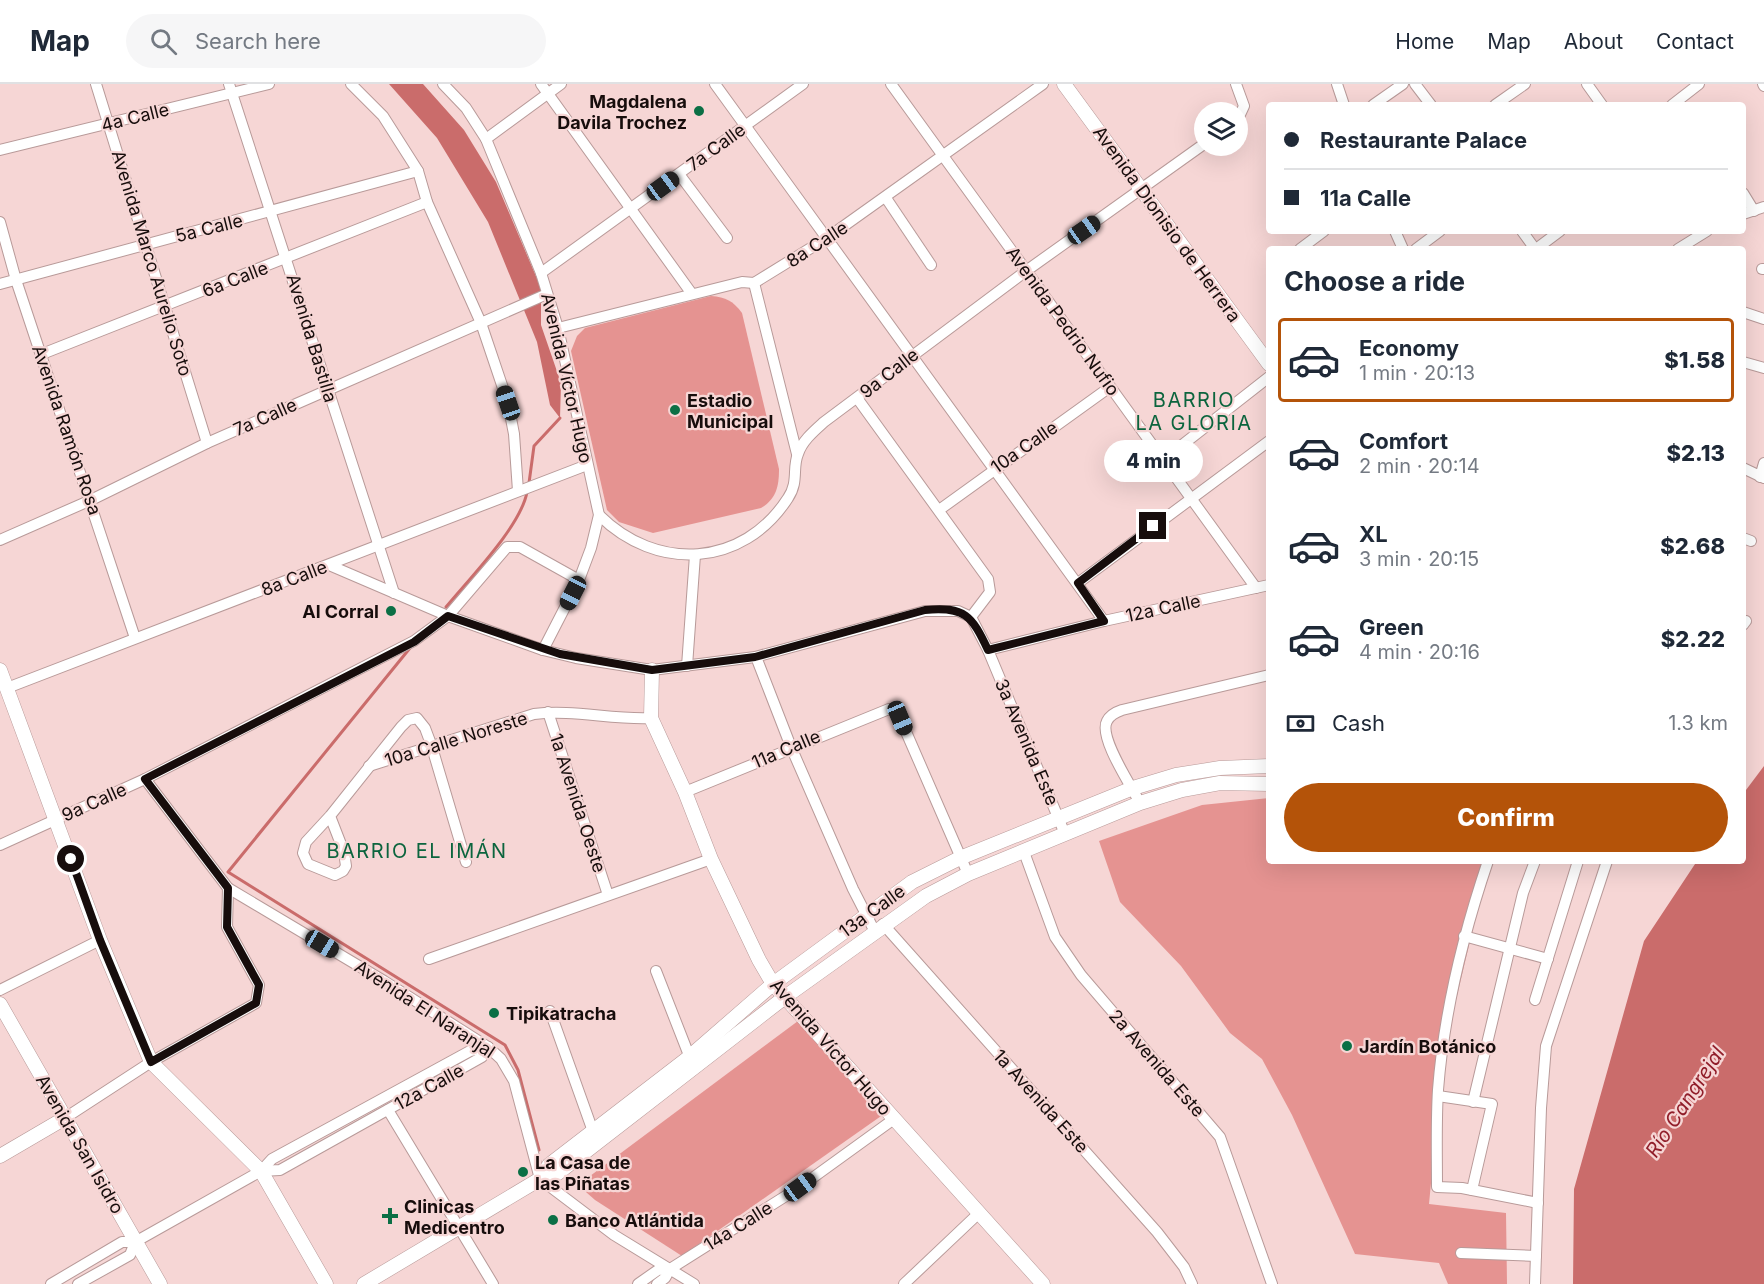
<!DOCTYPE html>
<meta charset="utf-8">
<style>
:root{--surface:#fff;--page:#f6f6f7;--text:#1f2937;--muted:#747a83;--line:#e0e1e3;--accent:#b45309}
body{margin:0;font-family:Inter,sans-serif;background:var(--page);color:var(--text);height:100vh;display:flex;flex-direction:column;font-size:22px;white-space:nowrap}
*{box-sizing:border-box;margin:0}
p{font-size:20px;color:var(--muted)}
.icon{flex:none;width:33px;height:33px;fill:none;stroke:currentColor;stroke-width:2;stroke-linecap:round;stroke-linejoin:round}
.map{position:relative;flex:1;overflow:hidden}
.details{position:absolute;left:1266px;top:162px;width:480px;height:618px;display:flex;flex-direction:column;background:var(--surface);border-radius:6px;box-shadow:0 6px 24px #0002}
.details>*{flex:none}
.guide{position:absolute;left:1266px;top:18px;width:480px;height:132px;border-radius:6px;box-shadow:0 6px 24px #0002;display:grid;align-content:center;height:132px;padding:0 18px;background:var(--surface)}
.buttons{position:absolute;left:1194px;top:18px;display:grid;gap:12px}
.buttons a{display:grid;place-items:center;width:54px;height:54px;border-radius:50%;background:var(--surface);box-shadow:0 6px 24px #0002;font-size:30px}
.end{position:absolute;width:27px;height:27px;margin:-14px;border:8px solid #170d0c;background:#fff;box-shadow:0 0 0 3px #fff}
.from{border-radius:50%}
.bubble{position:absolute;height:42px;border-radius:21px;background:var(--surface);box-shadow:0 6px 24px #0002;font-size:20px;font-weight:800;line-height:42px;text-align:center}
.car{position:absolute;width:18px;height:36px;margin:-18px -9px;border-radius:8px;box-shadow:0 0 4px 2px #0007;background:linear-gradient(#222 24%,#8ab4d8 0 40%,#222 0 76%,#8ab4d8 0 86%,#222 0)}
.guide b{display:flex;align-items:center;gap:21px;height:57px;font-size:22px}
.guide b+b{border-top:2px solid var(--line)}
.guide i{width:15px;height:15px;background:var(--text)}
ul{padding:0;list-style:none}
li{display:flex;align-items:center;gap:18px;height:84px;margin:0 12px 9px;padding:0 6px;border:3px solid transparent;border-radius:6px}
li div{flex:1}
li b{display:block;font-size:22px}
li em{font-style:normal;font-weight:800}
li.current{border-color:var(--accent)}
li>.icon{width:54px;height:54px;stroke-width:1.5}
h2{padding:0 18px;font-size:27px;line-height:72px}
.pay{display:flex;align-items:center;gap:15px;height:66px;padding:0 18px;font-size:22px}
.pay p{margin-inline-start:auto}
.action{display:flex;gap:12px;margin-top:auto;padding:12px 18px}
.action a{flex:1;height:69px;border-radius:36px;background:var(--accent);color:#fff;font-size:24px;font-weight:800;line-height:69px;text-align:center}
header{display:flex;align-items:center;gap:36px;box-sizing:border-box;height:84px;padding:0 30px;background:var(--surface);border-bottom:2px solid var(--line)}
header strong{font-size:28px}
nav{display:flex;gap:33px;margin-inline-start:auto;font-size:21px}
.search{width:420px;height:54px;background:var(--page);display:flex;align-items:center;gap:15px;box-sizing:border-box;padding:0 21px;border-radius:33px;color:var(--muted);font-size:22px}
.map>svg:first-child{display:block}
.green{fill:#e59391}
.water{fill:#ca6c6b}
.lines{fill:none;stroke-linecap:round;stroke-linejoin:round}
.stream{stroke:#ca6c6b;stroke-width:3}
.minor-casing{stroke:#b89a99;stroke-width:12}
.tertiary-casing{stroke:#b89a99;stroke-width:15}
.minor{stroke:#fff;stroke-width:10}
.tertiary{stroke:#fff;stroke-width:14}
.route{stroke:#170d0c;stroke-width:8}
.poi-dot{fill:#0b6f45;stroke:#f6d6d5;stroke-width:2}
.labels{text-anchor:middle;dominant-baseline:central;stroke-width:4.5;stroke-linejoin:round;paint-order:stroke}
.poi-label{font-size:18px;font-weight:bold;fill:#170d0c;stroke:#f6d6d5;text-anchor:start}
.street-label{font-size:18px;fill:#170d0c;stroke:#f6d6d5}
.neighbourhood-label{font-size:20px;letter-spacing:1.5px;fill:#0c653e;stroke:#f6d6d5}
.water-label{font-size:20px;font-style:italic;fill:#911e2a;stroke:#f6d6d5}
</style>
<header>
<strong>Map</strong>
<div class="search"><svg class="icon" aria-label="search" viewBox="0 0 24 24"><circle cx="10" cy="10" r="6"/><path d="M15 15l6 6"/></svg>Search here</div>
<nav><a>Home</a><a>Map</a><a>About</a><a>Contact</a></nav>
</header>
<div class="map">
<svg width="1764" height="1200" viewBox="0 0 1764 1200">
<rect width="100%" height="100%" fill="#f6d6d5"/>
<g class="green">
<path d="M711,212C726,213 733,217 742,229L779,385C779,403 776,415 761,424L653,449L619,438L607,426L571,267L577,252L585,244Z"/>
<polygon points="1269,714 1269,777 1489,777 1451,937 1436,1047 1429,1120 1506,1129 1507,1200 1448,1200 1439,1179 1355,1170 1292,1031 1262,975 1230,949 1181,882 1120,818 1099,757 1202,721"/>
<polygon points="798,937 884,1030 682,1172 595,1116 578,1101"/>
</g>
<g class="water">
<polygon points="389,0 423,0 464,46 496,98 541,204 541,241 561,299 560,334 550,321 537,258 488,138 437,54"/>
<polygon points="1764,682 1764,1200 1573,1200 1574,1105 1644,857 1697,777 1743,777 1743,710"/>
</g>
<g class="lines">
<g class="stream">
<polyline points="529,399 534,362 560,334"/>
<path d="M446,523C469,495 521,442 527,408"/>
<polyline points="410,564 228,788 505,961 518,986 539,1066"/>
</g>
<defs>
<g id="minor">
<polyline points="96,0 207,359"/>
<polyline points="229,0 394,509"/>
<polyline points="351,0 383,32 418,87 427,118 481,239 508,319 514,350 518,407"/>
<polyline points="443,0 466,24 486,55 541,189 558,244 599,431 591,464 579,496 543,566"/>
<polyline points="541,0 692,210"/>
<polyline points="715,0 1104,537"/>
<polyline points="891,0 1256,504"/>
<polyline points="1236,0 1244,22 1238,35"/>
<polyline points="1337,0 1344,21"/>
<polyline points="1415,0 1431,21"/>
<polyline points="1587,0 1602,21"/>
<polyline points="1763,0 1764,2"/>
<polyline points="1373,21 1403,0"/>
<polyline points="1495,21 1525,0"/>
<polyline points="1672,21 1699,0"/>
<polyline points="486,55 561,0"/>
<polyline points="0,66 269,0"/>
<polyline points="679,90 727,154"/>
<polyline points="1743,109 1754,127"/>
<polyline points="886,114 931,181"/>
<polyline points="1743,130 1764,123"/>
<polyline points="0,138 16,196 135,554"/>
<polyline points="1395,147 1403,165"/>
<polyline points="1522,147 1535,165"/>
<polyline points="1300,165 1324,147"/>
<polyline points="1416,165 1440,147"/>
<polyline points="1536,165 1560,147"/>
<polyline points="1678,165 1707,147"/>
<polyline points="1762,185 1764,185"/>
<polyline points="541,189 803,0"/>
<polyline points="754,199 797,370"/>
<polyline points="0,200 418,87"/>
<polyline points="1743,228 1764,235"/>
<polyline points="558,244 742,198 754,199 827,154 1043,0"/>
<polyline points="42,270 427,118"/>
<polyline points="1743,278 1764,284"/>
<polyline points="857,314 988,495 990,508 971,533"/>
<polyline points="1163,376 1269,293"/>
<polyline points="1743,384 1764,394"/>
<polyline points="1760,393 1764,379"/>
<polyline points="939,426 1110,303"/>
<path d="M599,431C656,488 743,484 788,414C799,398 792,384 798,370C802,357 814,347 824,338L1026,187L1204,60"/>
<polyline points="1743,454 1751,457"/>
<polyline points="0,456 91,416 207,359 547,210"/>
<polyline points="329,481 448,532 543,566 576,574 652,586 755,573 925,527 958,527 971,533 988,566 1065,750"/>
<polyline points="1078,499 1269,357"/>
<polyline points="1743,541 1746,537"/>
<polyline points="988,566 1104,537 1269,501"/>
<polyline points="758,578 791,663 853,805 874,846"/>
<polyline points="687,582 695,471"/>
<polyline points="7,604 587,381"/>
<polyline points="548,628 608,811"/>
<path d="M369,682L534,630C573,625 612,636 651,634"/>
<polyline points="145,695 228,804 384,897 488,963 501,975 514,997 540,1095 614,1151 694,1200"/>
<polyline points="685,708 889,625 895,627 900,634 968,790"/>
<path d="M1140,719C1132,703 1098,653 1107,637C1110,631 1116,628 1122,626L1269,591"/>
<polyline points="330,732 344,768 346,782 343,787 335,791 308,780 303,769 306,758 330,732 401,643 408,636 417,634 425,644 431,660 466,778"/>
<polyline points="0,761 145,695 414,557 448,532 507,463 520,463 579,496"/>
<polyline points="1024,768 1055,853 1081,891 1220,1053 1272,1200"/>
<path d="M1488,777C1463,851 1444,928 1438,1006C1436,1038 1437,1071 1437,1103L1462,1104L1538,1119"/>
<polyline points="883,840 1157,1148 1184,1183 1192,1200"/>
<polyline points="1464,852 1548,875"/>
<polyline points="429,875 711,775"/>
<polyline points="656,887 692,979"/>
<polyline points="0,906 100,856"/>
<polyline points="1535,916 1578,777"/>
<polyline points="550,927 595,1053"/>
<polyline points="1438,1012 1492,1020 1472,1106"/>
<polyline points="1473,1018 1523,809 1535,777"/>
<polyline points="388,1026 493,1200"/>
<polyline points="65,1034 151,978 256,919 259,901 227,843 228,804"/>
<polyline points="261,1087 280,1086 482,973 488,963"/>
<polyline points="1461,1169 1536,1172"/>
<polyline points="51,1200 122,1158 135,1158 261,1087 272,1075 470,967 488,963"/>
<polyline points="78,1200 130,1171 135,1158"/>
<polyline points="638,1200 658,1186 670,1185 800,1103 894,1035"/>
<polyline points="657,1200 665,1194 670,1185"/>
<polyline points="904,1200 979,1129"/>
<polyline points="1535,1200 1541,1024 1546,962 1607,777"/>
</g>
<g id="tertiary">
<polyline points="1064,0 1269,280"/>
<polyline points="0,586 100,856 151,978 261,1087 326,1200"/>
<polyline points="652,586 651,634 685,708 711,775 759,876 773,900 1043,1200"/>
<polyline points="0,920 160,1200"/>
<polyline points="0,1072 65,1034"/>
<polyline points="540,1095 549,1081 688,974 773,900 912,798 960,774 1133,704 1176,691 1220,684 1269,682"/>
<polyline points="364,1200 540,1095 558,1089 785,913 926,812 968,790 1140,719 1182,706 1220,699 1269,700"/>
</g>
</defs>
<use href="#minor" class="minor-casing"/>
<use href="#tertiary" class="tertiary-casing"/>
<use href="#minor" class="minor"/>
<use href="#tertiary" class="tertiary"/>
</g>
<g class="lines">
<path class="route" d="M71,775L100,856L151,978L256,919L259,901L227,843L228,804L145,695L414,558L448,532L560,570L652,586L755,573L925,526C965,522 972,532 988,566L1104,537L1078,499L1153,442"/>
</g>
<g class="poi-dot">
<circle cx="699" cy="27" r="6"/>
<circle cx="675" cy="326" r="6"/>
<circle cx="391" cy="527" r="6"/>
<circle cx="494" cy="929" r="6"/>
<circle cx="1347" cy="962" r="6"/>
<circle cx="523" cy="1088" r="6"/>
<path d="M387 1123h6v6h6v6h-6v6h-6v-6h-6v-6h6z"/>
<circle cx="553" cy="1136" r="6"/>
</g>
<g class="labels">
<g class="poi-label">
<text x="687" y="17" text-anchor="end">Magdalena<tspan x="687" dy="21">Davila Trochez</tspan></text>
<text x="687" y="316">Estadio<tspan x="687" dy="21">Municipal</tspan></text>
<text x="379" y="527" text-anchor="end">Al Corral</text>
<text x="506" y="929">Tipikatracha</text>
<text x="1359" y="962">Jardín Botánico</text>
<text x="535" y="1078">La Casa de<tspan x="535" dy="21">las Piñatas</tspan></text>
<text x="404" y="1122">Clinicas<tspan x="404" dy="21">Medicentro</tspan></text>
<text x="565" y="1136">Banco Atlántida</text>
</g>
<g class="street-label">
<text transform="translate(135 33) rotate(-14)">4a Calle</text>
<text transform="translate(716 63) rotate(-36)">7a Calle</text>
<text transform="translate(1167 140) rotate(54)">Avenida Dionisio de Herrera</text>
<text transform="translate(209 144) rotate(-14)">5a Calle</text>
<text transform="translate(817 160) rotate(-33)">8a Calle</text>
<text transform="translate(152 179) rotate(73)">Avenida Marco Aurelio Soto</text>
<text transform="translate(235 195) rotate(-21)">6a Calle</text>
<text transform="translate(1063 237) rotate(54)">Avenida Pedrio Nufio</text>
<text transform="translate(312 254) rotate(73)">Avenida Bastilla</text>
<text transform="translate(889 289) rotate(-38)">9a Calle</text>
<text transform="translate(567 294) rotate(77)">Avenida Víctor Hugo</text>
<text transform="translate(265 333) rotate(-24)">7a Calle</text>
<text transform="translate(67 346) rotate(71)">Avenida Ramón Rosa</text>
<text transform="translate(1024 363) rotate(-35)">10a Calle</text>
<text transform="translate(294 494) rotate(-21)">8a Calle</text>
<text transform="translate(1163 524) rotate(-12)">12a Calle</text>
<text transform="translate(456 655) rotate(-17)">10a Calle Noreste</text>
<text transform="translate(1027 658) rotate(67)">3a Avenida Este</text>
<text transform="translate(786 665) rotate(-23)">11a Calle</text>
<text transform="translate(94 718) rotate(-24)">9a Calle</text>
<text transform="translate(578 719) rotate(72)">1a Avenida Oeste</text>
<text transform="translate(872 827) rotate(-36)">13a Calle</text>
<text transform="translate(425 925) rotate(33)">Avenida El Naranjal</text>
<text transform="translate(831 963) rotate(49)">Avenida Víctor Hugo</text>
<text transform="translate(1157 979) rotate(49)">2a Avenida Este</text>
<text transform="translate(429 1003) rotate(-29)">12a Calle</text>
<text transform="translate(1041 1017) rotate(48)">1a Avenida Este</text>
<text transform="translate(80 1060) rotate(60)">Avenida San Isidro</text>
<text transform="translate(738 1142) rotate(-32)">14a Calle</text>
</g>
<g class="neighbourhood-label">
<text x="1194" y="316">BARRIO<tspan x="1194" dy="23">LA GLORIA</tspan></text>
<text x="417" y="767">BARRIO EL IMÁN</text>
</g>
<g class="water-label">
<text transform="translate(1685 1018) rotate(-57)">Río Cangrejal</text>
</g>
</g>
</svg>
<div class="buttons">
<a><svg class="icon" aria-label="layers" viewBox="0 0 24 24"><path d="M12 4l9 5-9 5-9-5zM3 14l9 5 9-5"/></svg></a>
</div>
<i class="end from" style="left:71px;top:775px"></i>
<i class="end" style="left:1153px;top:442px"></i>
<div class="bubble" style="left:1104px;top:356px;width:99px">4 min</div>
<i class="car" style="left:663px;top:102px;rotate:54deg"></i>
<i class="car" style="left:1084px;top:146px;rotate:55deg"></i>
<i class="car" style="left:508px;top:319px;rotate:341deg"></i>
<i class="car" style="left:573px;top:509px;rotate:207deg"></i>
<i class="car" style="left:900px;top:634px;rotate:157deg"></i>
<i class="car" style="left:322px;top:860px;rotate:121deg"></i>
<i class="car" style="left:800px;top:1103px;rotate:54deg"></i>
<div class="guide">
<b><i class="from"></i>Restaurante Palace</b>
<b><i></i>11a Calle</b>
</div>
<section class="details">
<h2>Choose a ride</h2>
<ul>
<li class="current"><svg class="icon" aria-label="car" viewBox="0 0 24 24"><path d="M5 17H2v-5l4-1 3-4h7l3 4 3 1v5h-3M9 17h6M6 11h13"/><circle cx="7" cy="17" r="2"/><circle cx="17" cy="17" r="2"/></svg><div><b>Economy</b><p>1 min · 20:13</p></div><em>$1.58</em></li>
<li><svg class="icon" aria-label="car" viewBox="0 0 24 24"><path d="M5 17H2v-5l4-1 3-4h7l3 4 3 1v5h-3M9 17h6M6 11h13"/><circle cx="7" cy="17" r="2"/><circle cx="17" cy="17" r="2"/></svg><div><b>Comfort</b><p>2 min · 20:14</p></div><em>$2.13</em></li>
<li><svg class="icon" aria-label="car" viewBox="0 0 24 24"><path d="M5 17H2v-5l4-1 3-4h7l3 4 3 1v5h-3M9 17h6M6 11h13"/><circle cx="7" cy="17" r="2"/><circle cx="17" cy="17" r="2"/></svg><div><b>XL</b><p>3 min · 20:15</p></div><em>$2.68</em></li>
<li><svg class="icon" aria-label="car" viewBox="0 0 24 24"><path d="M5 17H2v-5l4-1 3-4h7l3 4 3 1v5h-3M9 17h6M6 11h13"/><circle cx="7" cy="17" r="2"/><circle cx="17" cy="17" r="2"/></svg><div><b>Green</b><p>4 min · 20:16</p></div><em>$2.22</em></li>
</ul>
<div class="pay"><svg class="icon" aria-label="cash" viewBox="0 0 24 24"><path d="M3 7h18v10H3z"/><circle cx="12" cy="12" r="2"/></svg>Cash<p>1.3 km</p></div>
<div class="action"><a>Confirm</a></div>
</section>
</div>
